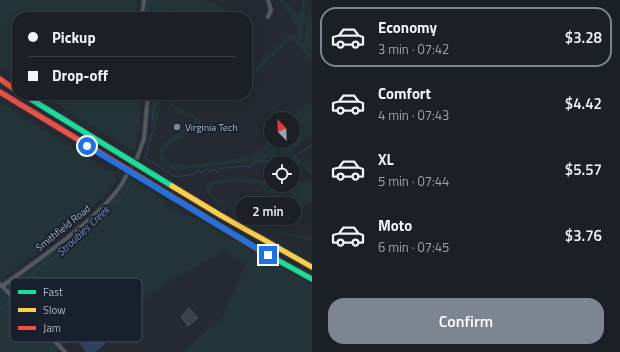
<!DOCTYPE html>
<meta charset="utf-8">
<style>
:root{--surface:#1c2026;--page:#25282e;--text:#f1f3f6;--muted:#a0a3a7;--line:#3a3e43;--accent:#7d8592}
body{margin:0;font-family:"Titillium Web",sans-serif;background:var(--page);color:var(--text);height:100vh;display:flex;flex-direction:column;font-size:15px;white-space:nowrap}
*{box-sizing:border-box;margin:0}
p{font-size:13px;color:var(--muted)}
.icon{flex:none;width:22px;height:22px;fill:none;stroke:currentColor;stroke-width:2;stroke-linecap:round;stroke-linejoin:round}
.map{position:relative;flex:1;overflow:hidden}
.side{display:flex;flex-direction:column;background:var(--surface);width:308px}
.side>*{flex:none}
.top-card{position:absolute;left:12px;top:12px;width:240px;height:88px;border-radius:16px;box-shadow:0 2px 10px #0003,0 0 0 1px var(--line);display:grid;align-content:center;height:88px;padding:0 16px;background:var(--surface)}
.needle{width:26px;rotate:337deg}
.fabs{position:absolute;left:264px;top:112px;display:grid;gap:8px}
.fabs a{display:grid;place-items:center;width:36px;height:36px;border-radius:50%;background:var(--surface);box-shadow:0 2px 10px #0003,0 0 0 1px var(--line);font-size:20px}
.end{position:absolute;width:18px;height:18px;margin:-9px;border:5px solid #1a73e8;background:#fff;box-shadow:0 0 0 2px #fff}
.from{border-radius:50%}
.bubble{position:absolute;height:28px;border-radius:14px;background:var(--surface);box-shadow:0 2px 10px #0003,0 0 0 1px var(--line);font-size:13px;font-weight:600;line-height:28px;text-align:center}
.top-card b{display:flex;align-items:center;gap:14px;height:38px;font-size:15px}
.top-card b+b{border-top:1px solid var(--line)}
.top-card i{width:10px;height:10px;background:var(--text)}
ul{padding:7px 0 0;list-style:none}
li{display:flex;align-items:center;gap:12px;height:60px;margin:0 8px 6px;padding:0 8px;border:2px solid transparent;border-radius:16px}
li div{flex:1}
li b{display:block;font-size:15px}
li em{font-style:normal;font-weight:600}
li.selected{border-color:var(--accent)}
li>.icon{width:36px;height:36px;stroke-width:1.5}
.primary-button{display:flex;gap:8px;margin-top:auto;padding:8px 16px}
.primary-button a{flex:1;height:46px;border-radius:16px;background:var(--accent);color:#fff;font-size:16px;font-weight:600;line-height:46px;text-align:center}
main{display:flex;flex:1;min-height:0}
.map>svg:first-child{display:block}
.green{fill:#223438;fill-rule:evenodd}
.water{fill:#2e405b}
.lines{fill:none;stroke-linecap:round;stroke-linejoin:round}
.stream{stroke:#2e405b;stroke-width:1}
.building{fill:#3c4149;stroke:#4c525a}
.street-tunnel{stroke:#393f48;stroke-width:3;stroke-dasharray:3 1.5;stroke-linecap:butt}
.street-casing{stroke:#41454c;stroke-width:5}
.fast-casing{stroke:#41464e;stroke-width:7}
.slow-casing{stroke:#41464e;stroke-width:7}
.jam-casing{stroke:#41464e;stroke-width:7}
.street{stroke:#545962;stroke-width:3}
.fast{stroke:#16e098;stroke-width:5}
.slow{stroke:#ffcf43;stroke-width:5}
.jam{stroke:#f24e42;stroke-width:5}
.route{stroke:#1a73e8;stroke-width:5}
.poi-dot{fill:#7d8592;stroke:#18202d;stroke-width:1.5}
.labels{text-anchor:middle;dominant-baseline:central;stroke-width:3.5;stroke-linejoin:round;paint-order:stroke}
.poi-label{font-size:10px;fill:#acb6c6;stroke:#18202d;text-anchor:start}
.street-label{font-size:10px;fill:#acb6c6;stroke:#18202d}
.water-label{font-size:11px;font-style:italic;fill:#728cb1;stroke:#18202d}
.key{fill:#18202d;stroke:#444d5b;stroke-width:1}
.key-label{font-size:11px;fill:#acb6c6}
</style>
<main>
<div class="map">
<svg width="312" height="352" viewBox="0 0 312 352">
<rect width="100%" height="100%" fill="#252a32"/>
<g class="green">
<polygon points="0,0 137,0 136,17 17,17 17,79 0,67"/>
<path d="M147,0H198L205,3L200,0C210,0 220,5 227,10L228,15L227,17H219L214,14H207L196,17H175L174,13L168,7L167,17H145Z"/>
<polygon points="280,0 285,0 295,13 298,14 302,10 302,0 307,0 302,41 312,54 312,61 291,39 247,81 247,77 287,36 291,34 298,34 297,27"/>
<polygon points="309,12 312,20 312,53 304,44 307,13"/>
<polygon points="42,95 141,95 140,124 138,126 138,131 135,152"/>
<polygon points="152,95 162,95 158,119 150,119"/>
<path d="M166,95H169C173,111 188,111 200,120V123L197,126L163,150V155L173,164L190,165L244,158L252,156L261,150L271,137V141H293V119H289L312,102V132L293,151L299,159L312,169V174L307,172L289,153C274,155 257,164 243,162L179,171C167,167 151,159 162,144L194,121V119C180,113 171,110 166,95Z"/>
<polygon points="0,103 114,174 117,181 84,216 0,280"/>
<polygon points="129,177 162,199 169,207 195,218 312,285 312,352 182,352 222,318 246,265 224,250 163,285 128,311 102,324 90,325 56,352 0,352 0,290 80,230 119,193"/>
<path d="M233,178L271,181V185H293V183L308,182L312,180V201L275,221L272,227L264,225L285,233L312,238V241L275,232L248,220L211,198L206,187L210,182ZM231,182L265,184H259L268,195C276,198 284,193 292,195L293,198C282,206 270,218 257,221L260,223L214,197L210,189L214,184Z"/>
</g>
<polygon class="water" points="91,329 98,331 106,341 105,344 96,352 86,352 81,346 80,338"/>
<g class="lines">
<g class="stream">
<polyline points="148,17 147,10 148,0"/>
<path d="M157,95L152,117L155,127L150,139L145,158L176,177L195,174L197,169L201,173L207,169L210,172L213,169L218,172L220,168C231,168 240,166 251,166L255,162L275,160L279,161L291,157"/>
<polyline points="297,154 312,145"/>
<polyline points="15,294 41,265 54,258 96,220 97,217 105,214 114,202 121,200 130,182"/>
<polyline points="0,308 7,305 9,299"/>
</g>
</g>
<polygon class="building" points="189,308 198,318 188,326 181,317"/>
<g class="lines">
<polyline class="street-tunnel" points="126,176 134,162"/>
<defs>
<g id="street">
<polyline points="142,17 144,0"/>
<polyline points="268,17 271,10 268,0"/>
<polyline points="137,158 144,139 148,95"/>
<polyline points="0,284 65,352"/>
<path d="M2,286C35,262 111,211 126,176"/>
</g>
<g id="fast">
<polyline points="24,95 172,186"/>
<polyline points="261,251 312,279"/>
</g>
<polyline id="slow" points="172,186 220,215 312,267"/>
<g id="jam">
<polyline points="0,79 17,91"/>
<polyline points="0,92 261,251"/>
</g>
</defs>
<use href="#street" class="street-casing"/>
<use href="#fast" class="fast-casing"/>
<use href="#slow" class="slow-casing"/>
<use href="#jam" class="jam-casing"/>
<use href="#street" class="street"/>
<use href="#fast" class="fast"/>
<use href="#slow" class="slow"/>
<use href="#jam" class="jam"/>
</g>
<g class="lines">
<polyline class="route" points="87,146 268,255"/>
</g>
<circle class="poi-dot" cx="177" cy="127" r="4"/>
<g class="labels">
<g class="poi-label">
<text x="185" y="127">Virginia Tech</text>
</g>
<g class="street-label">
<text transform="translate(63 228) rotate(-39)">Smithfield Road</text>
</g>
<g class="water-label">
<text transform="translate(83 231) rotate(-43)">Stroubles Creek</text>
</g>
</g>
<rect x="10" y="278" width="132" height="64" rx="6" class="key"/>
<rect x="18" y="290" width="18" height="4" fill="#16e098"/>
<rect x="18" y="308" width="18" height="4" fill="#ffcf43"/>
<rect x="18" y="326" width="18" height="4" fill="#f24e42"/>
<g class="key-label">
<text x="43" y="296">Fast</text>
<text x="43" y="314">Slow</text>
<text x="43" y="332">Jam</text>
</g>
</svg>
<div class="fabs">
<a><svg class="needle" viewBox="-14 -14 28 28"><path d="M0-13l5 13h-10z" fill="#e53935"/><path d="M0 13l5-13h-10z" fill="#a0a3a7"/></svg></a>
<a><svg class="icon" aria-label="locate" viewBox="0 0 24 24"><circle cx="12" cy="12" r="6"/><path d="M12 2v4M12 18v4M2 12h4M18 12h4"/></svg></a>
</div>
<i class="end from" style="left:87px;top:146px"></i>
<i class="end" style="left:268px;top:255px"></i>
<div class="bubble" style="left:235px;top:197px;width:66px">2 min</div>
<div class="top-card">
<b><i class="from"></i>Pickup</b>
<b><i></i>Drop-off</b>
</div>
</div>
<section class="side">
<ul>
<li class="selected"><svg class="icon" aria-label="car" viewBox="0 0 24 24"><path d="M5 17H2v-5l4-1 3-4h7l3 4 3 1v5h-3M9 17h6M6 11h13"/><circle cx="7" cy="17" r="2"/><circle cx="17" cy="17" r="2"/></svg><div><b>Economy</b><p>3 min · 07:42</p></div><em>$3.28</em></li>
<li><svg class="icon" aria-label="car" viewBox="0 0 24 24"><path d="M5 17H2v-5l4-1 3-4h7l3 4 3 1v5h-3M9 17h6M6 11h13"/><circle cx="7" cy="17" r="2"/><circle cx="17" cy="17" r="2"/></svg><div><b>Comfort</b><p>4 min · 07:43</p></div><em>$4.42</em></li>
<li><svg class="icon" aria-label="car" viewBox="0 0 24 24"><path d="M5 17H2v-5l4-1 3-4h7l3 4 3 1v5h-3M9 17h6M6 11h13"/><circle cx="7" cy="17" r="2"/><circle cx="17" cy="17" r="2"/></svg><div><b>XL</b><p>5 min · 07:44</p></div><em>$5.57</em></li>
<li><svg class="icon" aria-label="car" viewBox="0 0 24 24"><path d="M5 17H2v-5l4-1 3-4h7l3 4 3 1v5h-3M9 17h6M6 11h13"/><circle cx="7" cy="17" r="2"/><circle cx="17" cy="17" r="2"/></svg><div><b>Moto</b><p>6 min · 07:45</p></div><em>$3.76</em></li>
</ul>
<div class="primary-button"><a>Confirm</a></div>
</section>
</main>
